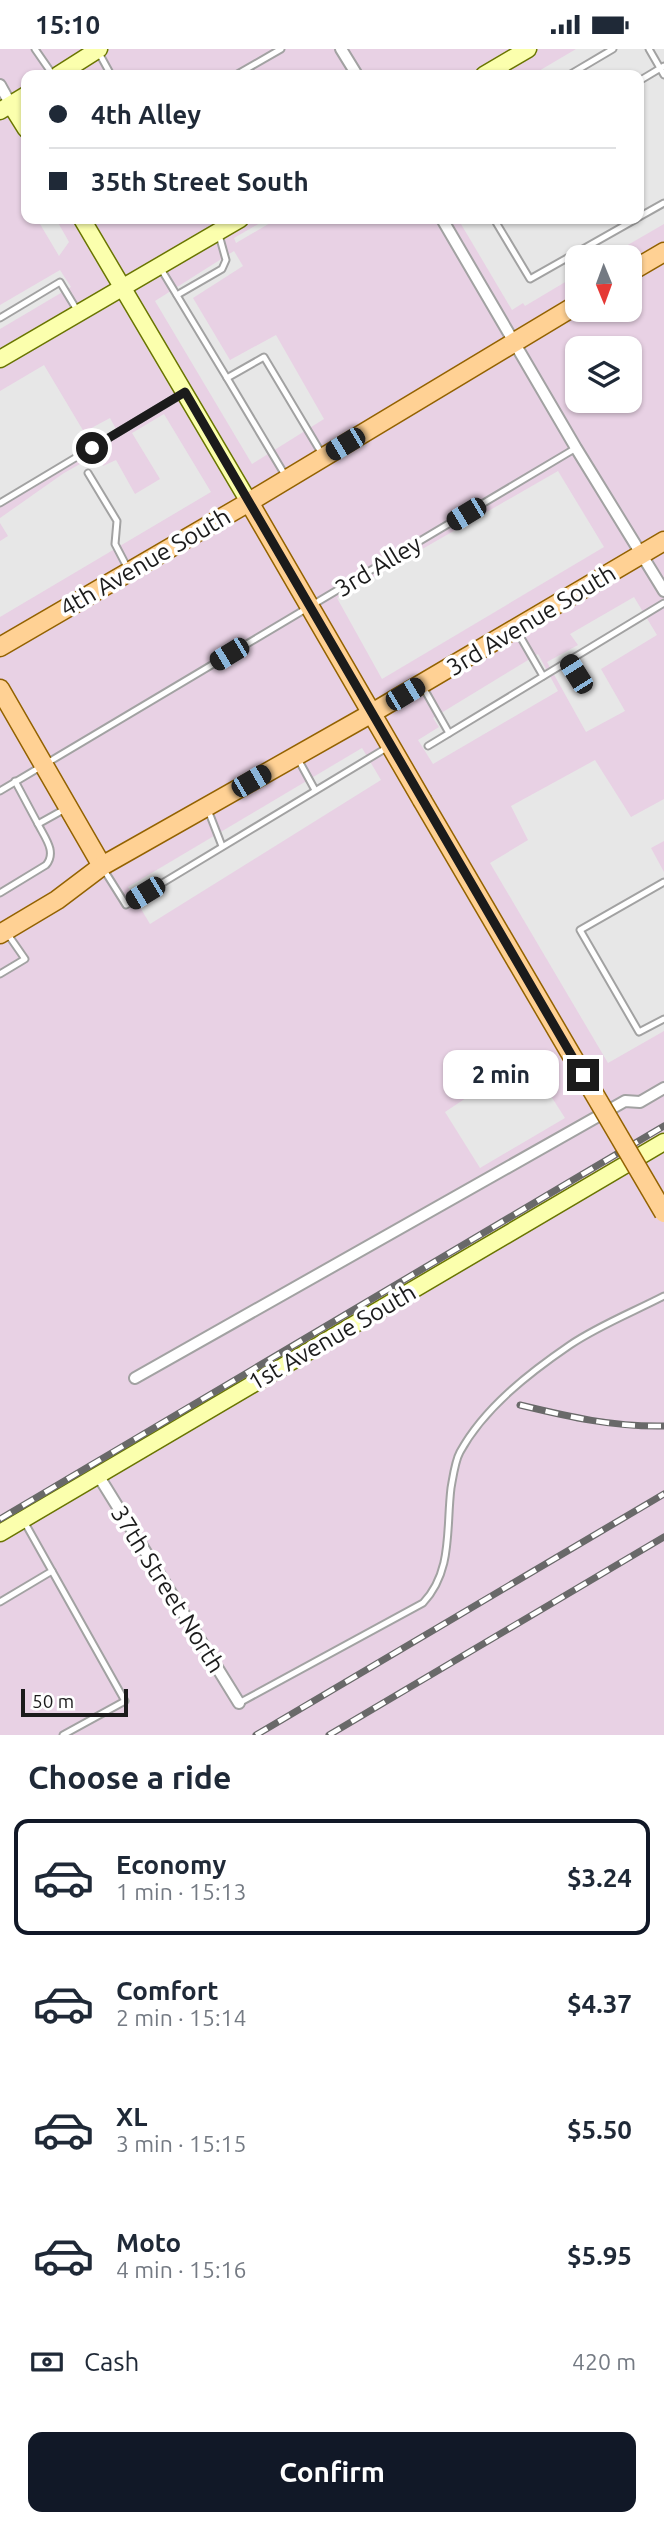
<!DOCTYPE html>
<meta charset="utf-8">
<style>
:root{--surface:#fff;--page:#f2f2f3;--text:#1f2937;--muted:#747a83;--line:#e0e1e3;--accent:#111827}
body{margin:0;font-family:Ubuntu,sans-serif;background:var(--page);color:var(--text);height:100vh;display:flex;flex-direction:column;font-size:26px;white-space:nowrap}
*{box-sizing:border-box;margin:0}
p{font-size:23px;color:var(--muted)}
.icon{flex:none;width:38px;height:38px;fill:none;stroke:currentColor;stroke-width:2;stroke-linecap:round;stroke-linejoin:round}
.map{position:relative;height:1686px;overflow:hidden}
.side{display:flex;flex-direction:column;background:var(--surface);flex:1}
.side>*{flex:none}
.top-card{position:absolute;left:21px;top:21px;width:623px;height:154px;border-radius:14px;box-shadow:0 2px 5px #0004;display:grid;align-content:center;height:154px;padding:0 28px;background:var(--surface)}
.needle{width:46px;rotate:179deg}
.buttons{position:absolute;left:565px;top:196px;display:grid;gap:14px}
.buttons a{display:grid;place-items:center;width:77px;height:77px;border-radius:14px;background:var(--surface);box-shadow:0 2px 5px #0004;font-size:35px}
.scale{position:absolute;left:21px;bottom:18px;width:107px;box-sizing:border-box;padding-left:7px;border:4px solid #1b1b1b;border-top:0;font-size:19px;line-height:24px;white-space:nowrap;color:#1b1b1b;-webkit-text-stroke:5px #fff;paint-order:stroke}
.end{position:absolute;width:32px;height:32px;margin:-16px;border:9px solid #1b1b1b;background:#fff;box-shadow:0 0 0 4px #fff}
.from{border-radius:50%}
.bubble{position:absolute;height:49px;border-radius:14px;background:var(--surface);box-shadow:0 2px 5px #0004;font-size:23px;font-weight:700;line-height:49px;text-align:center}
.car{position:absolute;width:21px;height:42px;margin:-21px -10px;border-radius:9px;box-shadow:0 0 5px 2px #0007;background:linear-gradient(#222 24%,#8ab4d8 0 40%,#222 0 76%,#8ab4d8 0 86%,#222 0)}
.top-card b{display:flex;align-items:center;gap:24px;height:66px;font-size:26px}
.top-card b+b{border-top:2px solid var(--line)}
.top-card i{width:18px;height:18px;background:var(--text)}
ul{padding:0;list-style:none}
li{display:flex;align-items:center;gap:21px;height:116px;margin:0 14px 10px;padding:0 14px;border:4px solid transparent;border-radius:14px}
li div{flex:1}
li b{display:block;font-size:26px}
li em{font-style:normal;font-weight:700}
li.active{border-color:var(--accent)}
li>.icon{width:63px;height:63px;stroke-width:1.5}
h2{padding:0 28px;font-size:32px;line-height:84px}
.pay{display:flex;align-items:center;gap:18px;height:77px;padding:0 28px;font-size:26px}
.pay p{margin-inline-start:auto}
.action{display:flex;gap:14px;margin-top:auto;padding:14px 28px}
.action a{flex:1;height:80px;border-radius:14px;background:var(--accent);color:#fff;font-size:28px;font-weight:700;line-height:80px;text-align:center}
.status{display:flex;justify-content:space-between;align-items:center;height:49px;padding:0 35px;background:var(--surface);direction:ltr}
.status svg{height:19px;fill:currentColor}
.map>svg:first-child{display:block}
.industrial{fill:#e8d1e4;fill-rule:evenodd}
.parking{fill:#e7e7e7}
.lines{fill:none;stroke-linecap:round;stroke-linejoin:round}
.lane-casing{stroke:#a2a2a2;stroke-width:9}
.street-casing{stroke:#a2a2a2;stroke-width:14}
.secondary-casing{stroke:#697500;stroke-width:19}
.primary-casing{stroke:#936200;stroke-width:21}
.lane{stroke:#fff;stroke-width:5}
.street{stroke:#fff;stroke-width:10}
.secondary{stroke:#fbffad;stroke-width:16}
.primary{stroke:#ffd194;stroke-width:18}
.rail-casing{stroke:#696969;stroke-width:7}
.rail{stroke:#fff;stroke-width:4.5;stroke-dasharray:13;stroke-linecap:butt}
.primary-bridge-casing{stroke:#936200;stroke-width:21;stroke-linecap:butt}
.primary-bridge{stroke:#ffd194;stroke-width:18}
.route{stroke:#1b1b1b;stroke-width:9}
.labels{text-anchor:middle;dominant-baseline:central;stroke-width:7;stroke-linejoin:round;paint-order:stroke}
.street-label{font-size:24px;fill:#1b1b1b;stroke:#fff}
</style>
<div class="status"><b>15:10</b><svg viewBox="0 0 49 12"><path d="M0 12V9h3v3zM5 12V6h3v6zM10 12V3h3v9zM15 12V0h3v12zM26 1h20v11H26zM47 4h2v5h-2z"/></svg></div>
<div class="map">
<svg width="664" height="1686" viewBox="0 0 664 1686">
<rect width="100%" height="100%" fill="#eee9e0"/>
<path class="industrial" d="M0,0H664V1686H0ZM26,26H639V170H26ZM578,208H630V261H578ZM578,299H630V352H578Z"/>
<g class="parking">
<polygon points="576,0 664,0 664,175 607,208 578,208 577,226 525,257 523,254 512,261 458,170 639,170 639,26 532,26"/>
<polygon points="37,170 56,170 69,193 59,207"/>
<polygon points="267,170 277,170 236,194 234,189"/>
<polygon points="234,202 243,217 193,249 230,311 276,286 324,370 252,415 155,252"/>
<polygon points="60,221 71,238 0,280 0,256"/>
<polygon points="44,316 84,383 110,369 116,380 0,451 0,342"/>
<polygon points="164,365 211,443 0,568 0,492 8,487 0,474 0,469 64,424 96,406 103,417 116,411 135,445 160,430 132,384"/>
<polygon points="558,422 604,498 382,630 337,549"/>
<polygon points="634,548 657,586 601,620 625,662 586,683 547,613 578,596 570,585"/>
<polygon points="538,605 558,642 433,715 418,691 439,678 433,669"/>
<polygon points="362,699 381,731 150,875 128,838"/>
<polygon points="595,711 631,768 664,750 664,792 651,799 664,823 664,982 608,1014 490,814 528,791 511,757"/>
<polygon points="533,1019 565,1069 480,1119 445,1063 490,1033 496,1041"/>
</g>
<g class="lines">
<defs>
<g id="lane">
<polyline points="35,0 53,26"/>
<polyline points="649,0 664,26"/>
<polyline points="99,4 111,26"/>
<polyline points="236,26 281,0"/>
<polyline points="569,26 613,0"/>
<polyline points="639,32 664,17"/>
<polyline points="639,168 664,154"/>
<polyline points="494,170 530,230 636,170"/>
<polyline points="161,220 227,329 264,308 322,405"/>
<polyline points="177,246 222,220 226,211 219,186"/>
<polyline points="0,269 60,233 77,261"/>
<polyline points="227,329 285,426"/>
<polyline points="88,424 117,472 115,495 127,518"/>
<polyline points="0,454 182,345"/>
<polyline points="517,582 543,627"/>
<polyline points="568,612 584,638"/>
<polyline points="423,638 449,684"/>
<polyline points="428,697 664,554"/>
<polyline points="298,710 315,741"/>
<polyline points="15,732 38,775 65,760"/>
<polyline points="0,742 576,399"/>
<polyline points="208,761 222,797"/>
<polyline points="104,821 126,856 388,698"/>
<polyline points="664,833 580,881 639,983 664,970"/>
<path d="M0,844L46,816C57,803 45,789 38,775"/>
<polyline points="0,925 25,910 7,884"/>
<polyline points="52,1522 125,1652 63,1686"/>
<polyline points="0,1553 52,1522 25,1474"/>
<path d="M239,1654L423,1554C453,1522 446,1480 451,1439C453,1428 455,1412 460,1403C484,1359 529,1324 570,1296C598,1277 633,1263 664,1247"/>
</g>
<g id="street">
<polyline points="341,0 357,26"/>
<polyline points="0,36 11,56"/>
<polyline points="442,170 576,399 664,542"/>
<polyline points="135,1329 625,1052 640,1053 664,1039"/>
<polyline points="98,1426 239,1654"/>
</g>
<g id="secondary">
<polyline points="58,26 99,0"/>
<polyline points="484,26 528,0"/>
<polyline points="11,56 26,80"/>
<polyline points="0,62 26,46"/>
<polyline points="82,170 249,453"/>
<polyline points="0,310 240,170"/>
<polyline points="0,1484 664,1093"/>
</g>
<g id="primary">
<polyline points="630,223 664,203"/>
<polyline points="249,453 422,751"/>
<polyline points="0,598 249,453 578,255"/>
<polyline points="0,640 102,817"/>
<polyline points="0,885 57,851 102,817 372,664 664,492"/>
</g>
</defs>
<use href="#lane" class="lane-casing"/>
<use href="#street" class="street-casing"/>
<use href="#secondary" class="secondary-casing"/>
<use href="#primary" class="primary-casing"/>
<use href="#lane" class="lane"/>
<use href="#street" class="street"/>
<use href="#secondary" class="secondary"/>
<use href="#primary" class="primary"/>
<defs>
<g id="rail">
<path d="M520,1356C570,1368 613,1378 664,1377"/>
<polyline points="0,1470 664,1077"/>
<polyline points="256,1686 664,1445"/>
<polyline points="329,1686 664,1488"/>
</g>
</defs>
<use href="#rail" class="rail-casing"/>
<use href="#rail" class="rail"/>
<defs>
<polyline id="primary-bridge" points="422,751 664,1164"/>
</defs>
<use href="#primary-bridge" class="primary-bridge-casing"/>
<use href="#primary-bridge" class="primary-bridge"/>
</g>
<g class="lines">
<polyline class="route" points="92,399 185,343 583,1026"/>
</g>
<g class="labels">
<g class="street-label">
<text transform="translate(145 513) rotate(-30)">4th Avenue South</text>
<text transform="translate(378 517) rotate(-31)">3rd Alley</text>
<text transform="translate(531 571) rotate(-31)">3rd Avenue South</text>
<text transform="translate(332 1288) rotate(-30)">1st Avenue South</text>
<text transform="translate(168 1540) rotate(58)">37th Street North</text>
</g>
</g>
</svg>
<div class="buttons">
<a><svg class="needle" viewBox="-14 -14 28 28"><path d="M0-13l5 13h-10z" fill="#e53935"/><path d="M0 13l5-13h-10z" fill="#747a83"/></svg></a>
<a><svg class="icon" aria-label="layers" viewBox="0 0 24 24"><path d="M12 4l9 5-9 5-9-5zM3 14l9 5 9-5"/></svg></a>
</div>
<div class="scale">50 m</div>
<i class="end from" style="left:92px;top:399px"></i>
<i class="end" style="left:583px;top:1026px"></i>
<div class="bubble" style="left:443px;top:1001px;width:116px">2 min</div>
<i class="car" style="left:345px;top:395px;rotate:239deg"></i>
<i class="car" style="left:466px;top:465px;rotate:239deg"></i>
<i class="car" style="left:229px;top:605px;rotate:239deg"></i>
<i class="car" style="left:576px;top:625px;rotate:328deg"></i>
<i class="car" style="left:405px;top:645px;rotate:59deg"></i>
<i class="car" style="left:251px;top:732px;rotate:60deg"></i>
<i class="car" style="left:145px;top:844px;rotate:239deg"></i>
<div class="top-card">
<b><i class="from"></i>4th Alley</b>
<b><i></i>35th Street South</b>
</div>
</div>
<section class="side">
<h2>Choose a ride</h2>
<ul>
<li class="active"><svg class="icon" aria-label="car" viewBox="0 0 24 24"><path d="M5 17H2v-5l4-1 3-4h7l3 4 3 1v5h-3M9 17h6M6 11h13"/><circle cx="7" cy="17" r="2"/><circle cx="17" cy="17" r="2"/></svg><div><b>Economy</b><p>1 min · 15:13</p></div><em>$3.24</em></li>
<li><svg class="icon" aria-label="car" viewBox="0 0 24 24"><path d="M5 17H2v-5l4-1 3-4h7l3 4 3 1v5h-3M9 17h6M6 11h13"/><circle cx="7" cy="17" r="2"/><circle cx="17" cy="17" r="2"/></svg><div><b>Comfort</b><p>2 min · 15:14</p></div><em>$4.37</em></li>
<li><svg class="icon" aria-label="car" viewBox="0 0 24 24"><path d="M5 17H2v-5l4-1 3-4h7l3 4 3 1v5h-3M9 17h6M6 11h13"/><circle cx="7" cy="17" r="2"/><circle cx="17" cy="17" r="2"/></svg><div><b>XL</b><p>3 min · 15:15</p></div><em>$5.50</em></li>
<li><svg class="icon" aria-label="car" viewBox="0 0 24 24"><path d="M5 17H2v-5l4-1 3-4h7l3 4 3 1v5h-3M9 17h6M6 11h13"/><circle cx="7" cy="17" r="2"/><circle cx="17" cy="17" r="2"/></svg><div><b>Moto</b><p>4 min · 15:16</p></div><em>$5.95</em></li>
</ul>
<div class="pay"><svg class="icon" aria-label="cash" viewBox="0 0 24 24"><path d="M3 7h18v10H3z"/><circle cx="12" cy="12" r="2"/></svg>Cash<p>420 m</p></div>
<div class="action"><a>Confirm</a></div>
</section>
